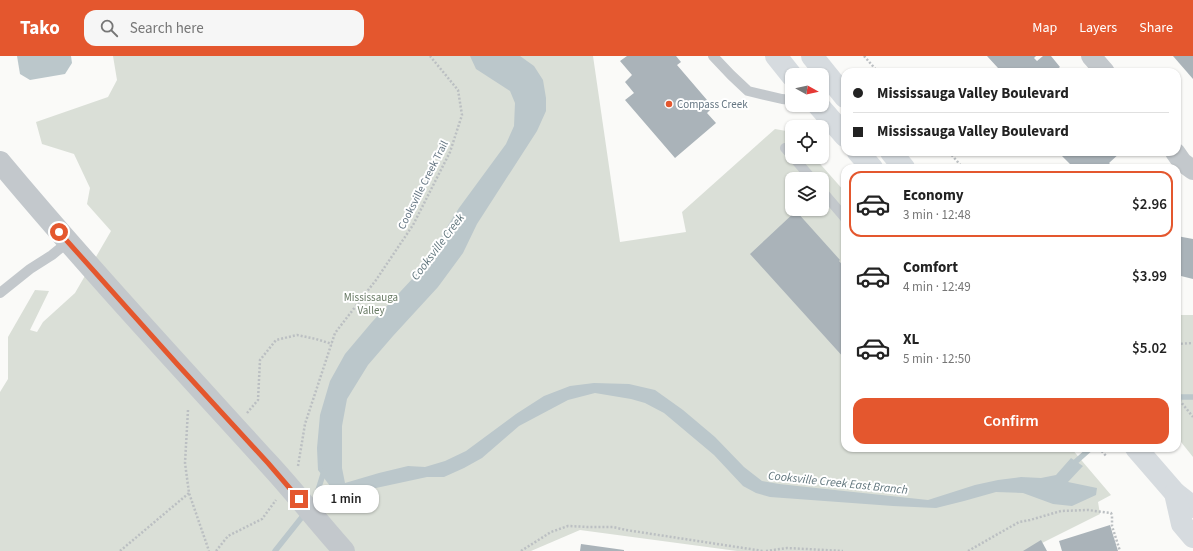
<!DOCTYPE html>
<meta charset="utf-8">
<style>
:root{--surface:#fff;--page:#f6f6f6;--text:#222;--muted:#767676;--line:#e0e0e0;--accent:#e4572e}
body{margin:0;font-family:"Source Sans 3",sans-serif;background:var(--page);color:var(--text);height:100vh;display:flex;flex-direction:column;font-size:15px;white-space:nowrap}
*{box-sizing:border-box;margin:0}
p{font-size:13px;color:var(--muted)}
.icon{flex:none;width:22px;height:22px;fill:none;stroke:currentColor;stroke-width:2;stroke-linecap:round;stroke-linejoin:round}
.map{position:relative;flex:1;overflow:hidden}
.details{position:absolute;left:841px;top:108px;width:340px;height:288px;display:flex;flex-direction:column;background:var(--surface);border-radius:12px;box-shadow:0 1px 3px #0004}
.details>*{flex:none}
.guide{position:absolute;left:841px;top:12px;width:340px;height:88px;border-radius:12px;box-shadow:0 1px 3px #0004;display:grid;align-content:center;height:88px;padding:0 12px;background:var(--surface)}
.needle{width:26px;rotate:98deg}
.buttons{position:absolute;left:785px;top:12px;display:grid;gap:8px}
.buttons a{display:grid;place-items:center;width:44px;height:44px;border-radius:8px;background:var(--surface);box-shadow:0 1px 3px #0004;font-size:20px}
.end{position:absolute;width:18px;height:18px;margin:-9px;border:5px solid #e4572e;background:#fff;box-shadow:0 0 0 2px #fff}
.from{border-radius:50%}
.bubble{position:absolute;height:28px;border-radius:12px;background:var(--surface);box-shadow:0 1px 3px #0004;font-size:13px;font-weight:600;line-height:28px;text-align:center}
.guide b{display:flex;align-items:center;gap:14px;height:38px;font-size:15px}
.guide b+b{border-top:1px solid var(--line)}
.guide i{width:10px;height:10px;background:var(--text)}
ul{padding:7px 0 0;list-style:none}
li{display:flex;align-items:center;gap:12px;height:66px;margin:0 8px 6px;padding:0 4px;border:2px solid transparent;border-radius:12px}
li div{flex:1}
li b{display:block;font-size:15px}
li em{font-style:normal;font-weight:600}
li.on{border-color:var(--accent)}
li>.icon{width:36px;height:36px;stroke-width:1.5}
.button{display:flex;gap:8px;margin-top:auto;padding:8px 12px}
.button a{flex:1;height:46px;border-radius:12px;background:var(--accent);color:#fff;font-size:16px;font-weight:600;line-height:46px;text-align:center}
header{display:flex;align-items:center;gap:24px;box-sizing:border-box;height:56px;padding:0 20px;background:var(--accent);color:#fff}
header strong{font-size:19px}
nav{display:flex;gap:22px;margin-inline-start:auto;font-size:14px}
.search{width:280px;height:36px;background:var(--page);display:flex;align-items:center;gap:10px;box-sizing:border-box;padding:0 14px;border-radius:12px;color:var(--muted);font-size:15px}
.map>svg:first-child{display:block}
.green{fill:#dadfd7;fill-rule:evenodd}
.water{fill:#bbc7cb}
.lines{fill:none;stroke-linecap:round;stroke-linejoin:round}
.stream{stroke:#bbc7cb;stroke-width:5.5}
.building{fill:#aab3b9}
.path{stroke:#bbbfc2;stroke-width:2.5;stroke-dasharray:2 2;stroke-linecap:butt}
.service{stroke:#c3c8cc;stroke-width:10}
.minor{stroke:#c3c8cc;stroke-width:20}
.tertiary{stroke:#c3c8cc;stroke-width:22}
.secondary{stroke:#d6dbdf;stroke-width:22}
.route{stroke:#e4572e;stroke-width:5}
.poi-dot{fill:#e4572e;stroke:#fff;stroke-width:1.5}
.labels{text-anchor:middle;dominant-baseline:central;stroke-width:4;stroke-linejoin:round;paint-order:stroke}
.poi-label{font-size:11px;fill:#657683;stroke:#fff;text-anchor:start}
.street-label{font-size:11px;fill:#657683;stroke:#fff}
.park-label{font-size:11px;fill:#687a64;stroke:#fff}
.water-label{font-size:12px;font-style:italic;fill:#60757c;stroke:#fff}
</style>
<header>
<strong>Tako</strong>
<div class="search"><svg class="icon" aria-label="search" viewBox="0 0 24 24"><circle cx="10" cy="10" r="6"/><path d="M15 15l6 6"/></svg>Search here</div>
<nav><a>Map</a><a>Layers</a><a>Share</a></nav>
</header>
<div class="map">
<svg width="1193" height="495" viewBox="0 0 1193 495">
<rect width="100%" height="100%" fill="#fafaf8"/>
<g class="green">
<path d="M113,0H593L620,186L686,176L682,156L775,73L792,76V101H814L845,136V392H1071L1111,439L1098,446L1100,458L1026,495H737L580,474L531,495H0V336L8,323V281L35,234L49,235L30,274L37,276L43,266L75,237L111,175L87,148L90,132L74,98L42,88L36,66L108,41L117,24ZM792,123H822V153H792Z"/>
<polygon points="1177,259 1193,259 1193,401 1177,381"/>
</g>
<g class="water">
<polygon points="17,0 71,0 72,7 65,18 30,24 20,18"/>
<polygon points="470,0 520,0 534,10 543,24 546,42 546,55 537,75 477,168 463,197 438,231 393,280 368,309 347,343 342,370 342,412 345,427 379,417 408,410 425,411 445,405 466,395 516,358 544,340 570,330 594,327 629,328 655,334 683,354 715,381 744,411 762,425 779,428 928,444 975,429 998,424 1021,421 1041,422 1056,419 1071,402 1083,410 1068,426 1097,432 1096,439 1072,450 1053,448 1023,437 996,436 964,445 936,452 893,450 770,441 756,437 743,430 714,399 664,357 645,347 631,343 595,337 568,344 519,370 482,402 464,412 444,421 427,421 362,435 342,446 318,414 317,392 320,359 330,325 345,298 372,266 414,221 434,192 459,152 506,88 514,70 515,47 510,35 476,13"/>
</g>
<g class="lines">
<g class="stream">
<polyline points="1177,341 1193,341"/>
<polyline points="1072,409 1091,392"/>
<polyline points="315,446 340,435"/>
<polyline points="314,447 324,415"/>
<polyline points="275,495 306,456"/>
</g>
</g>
<g class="building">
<polygon points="627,0 676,0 681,6 677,9 713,51 707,57 716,67 675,102 625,44 634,37 625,26 632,19 620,5"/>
<polygon points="987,0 1036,0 1034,2 1037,5 1043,0 1051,0 1060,11 1055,15 1056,16 993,16 998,12"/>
<polygon points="1173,0 1193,0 1193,23"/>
<polygon points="1066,96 1121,96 1109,107 1114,112 1074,112 1062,100"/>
<polygon points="796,155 840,204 839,205 845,212 845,303 750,198"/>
<polygon points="1177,180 1193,183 1193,223 1177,219"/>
<polygon points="1110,469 1118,495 1062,495 1059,485"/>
<polygon points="1041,484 1047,495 1023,495"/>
<polygon points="581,488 624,494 624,495 580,495"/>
</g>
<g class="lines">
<g class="path">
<polyline points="864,0 878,16"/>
<polyline points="949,96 963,112"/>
<polyline points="1177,288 1193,287"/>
<polyline points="1177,341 1193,361"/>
<polyline points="188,354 185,407 189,437 209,495"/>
<polyline points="247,357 258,344 260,304 276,284 297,279 316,283 332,288"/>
<polyline points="1099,392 1107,401"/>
<polyline points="298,410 305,368 335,277 376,224 413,169 450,96 462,59 458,34 430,0"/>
<polyline points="120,495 189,437"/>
<polyline points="216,495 228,480 262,463 276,444"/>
<polyline points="521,495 551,476 568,470 588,471 613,471 626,474 763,495"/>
<polyline points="766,495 787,492 843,495"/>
<polyline points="968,495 1019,466 1030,464 1061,455 1088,454 1111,457 1112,459 1112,470 1120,495"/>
</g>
<g class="service">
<polyline points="713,0 731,19 748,35 782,43 792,44"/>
<polyline points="785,92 792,100"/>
<polyline points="793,101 812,123"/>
<polyline points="822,135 845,162"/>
<polyline points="0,237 30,213 52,199 68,186"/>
</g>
<g class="minor">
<polyline points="1091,0 1105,16"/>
<polyline points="1175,96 1182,106 1193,114"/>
</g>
<path class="tertiary" d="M0,106C86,209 177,307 267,406C294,435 318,466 344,495"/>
<g class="secondary">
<polyline points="776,0 792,20"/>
<polyline points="812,0 845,41"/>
<polyline points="818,49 845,80"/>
<polyline points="858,96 872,112"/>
<polyline points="891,96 904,112"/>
<polyline points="1136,392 1175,437 1193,451"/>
<polyline points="1175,437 1182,468 1193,481"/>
</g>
</g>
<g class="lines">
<polyline class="route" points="59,176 178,309 268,407 299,443"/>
</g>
<circle class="poi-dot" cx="669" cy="48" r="4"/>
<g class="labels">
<g class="poi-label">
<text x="677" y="48">Compass Creek</text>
</g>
<g class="street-label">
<text transform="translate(423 129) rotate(-63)">Cooksville Creek Trail</text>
</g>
<g class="park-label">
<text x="371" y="241">Mississauga<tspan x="371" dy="13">Valley</tspan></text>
</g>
<g class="water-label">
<text transform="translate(438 191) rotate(-53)">Cooksville Creek</text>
<text transform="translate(838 427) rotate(6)">Cooksville Creek East Branch</text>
</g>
</g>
</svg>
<div class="buttons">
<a><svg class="needle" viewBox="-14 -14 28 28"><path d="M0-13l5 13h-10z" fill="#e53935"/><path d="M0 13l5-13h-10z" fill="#767676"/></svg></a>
<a><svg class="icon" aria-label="locate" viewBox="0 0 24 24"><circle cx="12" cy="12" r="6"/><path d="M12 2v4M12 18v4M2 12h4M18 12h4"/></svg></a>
<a><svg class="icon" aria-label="layers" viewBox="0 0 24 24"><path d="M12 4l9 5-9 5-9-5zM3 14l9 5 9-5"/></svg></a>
</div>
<i class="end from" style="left:59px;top:176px"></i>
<i class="end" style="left:299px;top:443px"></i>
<div class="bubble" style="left:313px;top:429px;width:66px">1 min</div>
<div class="guide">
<b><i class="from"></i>Mississauga Valley Boulevard</b>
<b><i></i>Mississauga Valley Boulevard</b>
</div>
<section class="details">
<ul>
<li class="on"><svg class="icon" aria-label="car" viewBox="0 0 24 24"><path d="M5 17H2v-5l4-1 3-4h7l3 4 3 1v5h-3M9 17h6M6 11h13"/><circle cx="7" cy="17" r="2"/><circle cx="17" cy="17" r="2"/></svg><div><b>Economy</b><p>3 min · 12:48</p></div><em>$2.96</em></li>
<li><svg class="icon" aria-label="car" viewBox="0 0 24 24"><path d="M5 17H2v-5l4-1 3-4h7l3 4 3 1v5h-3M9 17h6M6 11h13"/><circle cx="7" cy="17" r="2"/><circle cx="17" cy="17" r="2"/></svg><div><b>Comfort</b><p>4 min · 12:49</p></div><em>$3.99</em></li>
<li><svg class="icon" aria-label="car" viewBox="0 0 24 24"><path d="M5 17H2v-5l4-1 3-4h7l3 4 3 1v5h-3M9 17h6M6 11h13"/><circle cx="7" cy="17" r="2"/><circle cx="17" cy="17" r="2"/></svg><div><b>XL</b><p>5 min · 12:50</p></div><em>$5.02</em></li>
</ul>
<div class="button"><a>Confirm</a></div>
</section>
</div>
